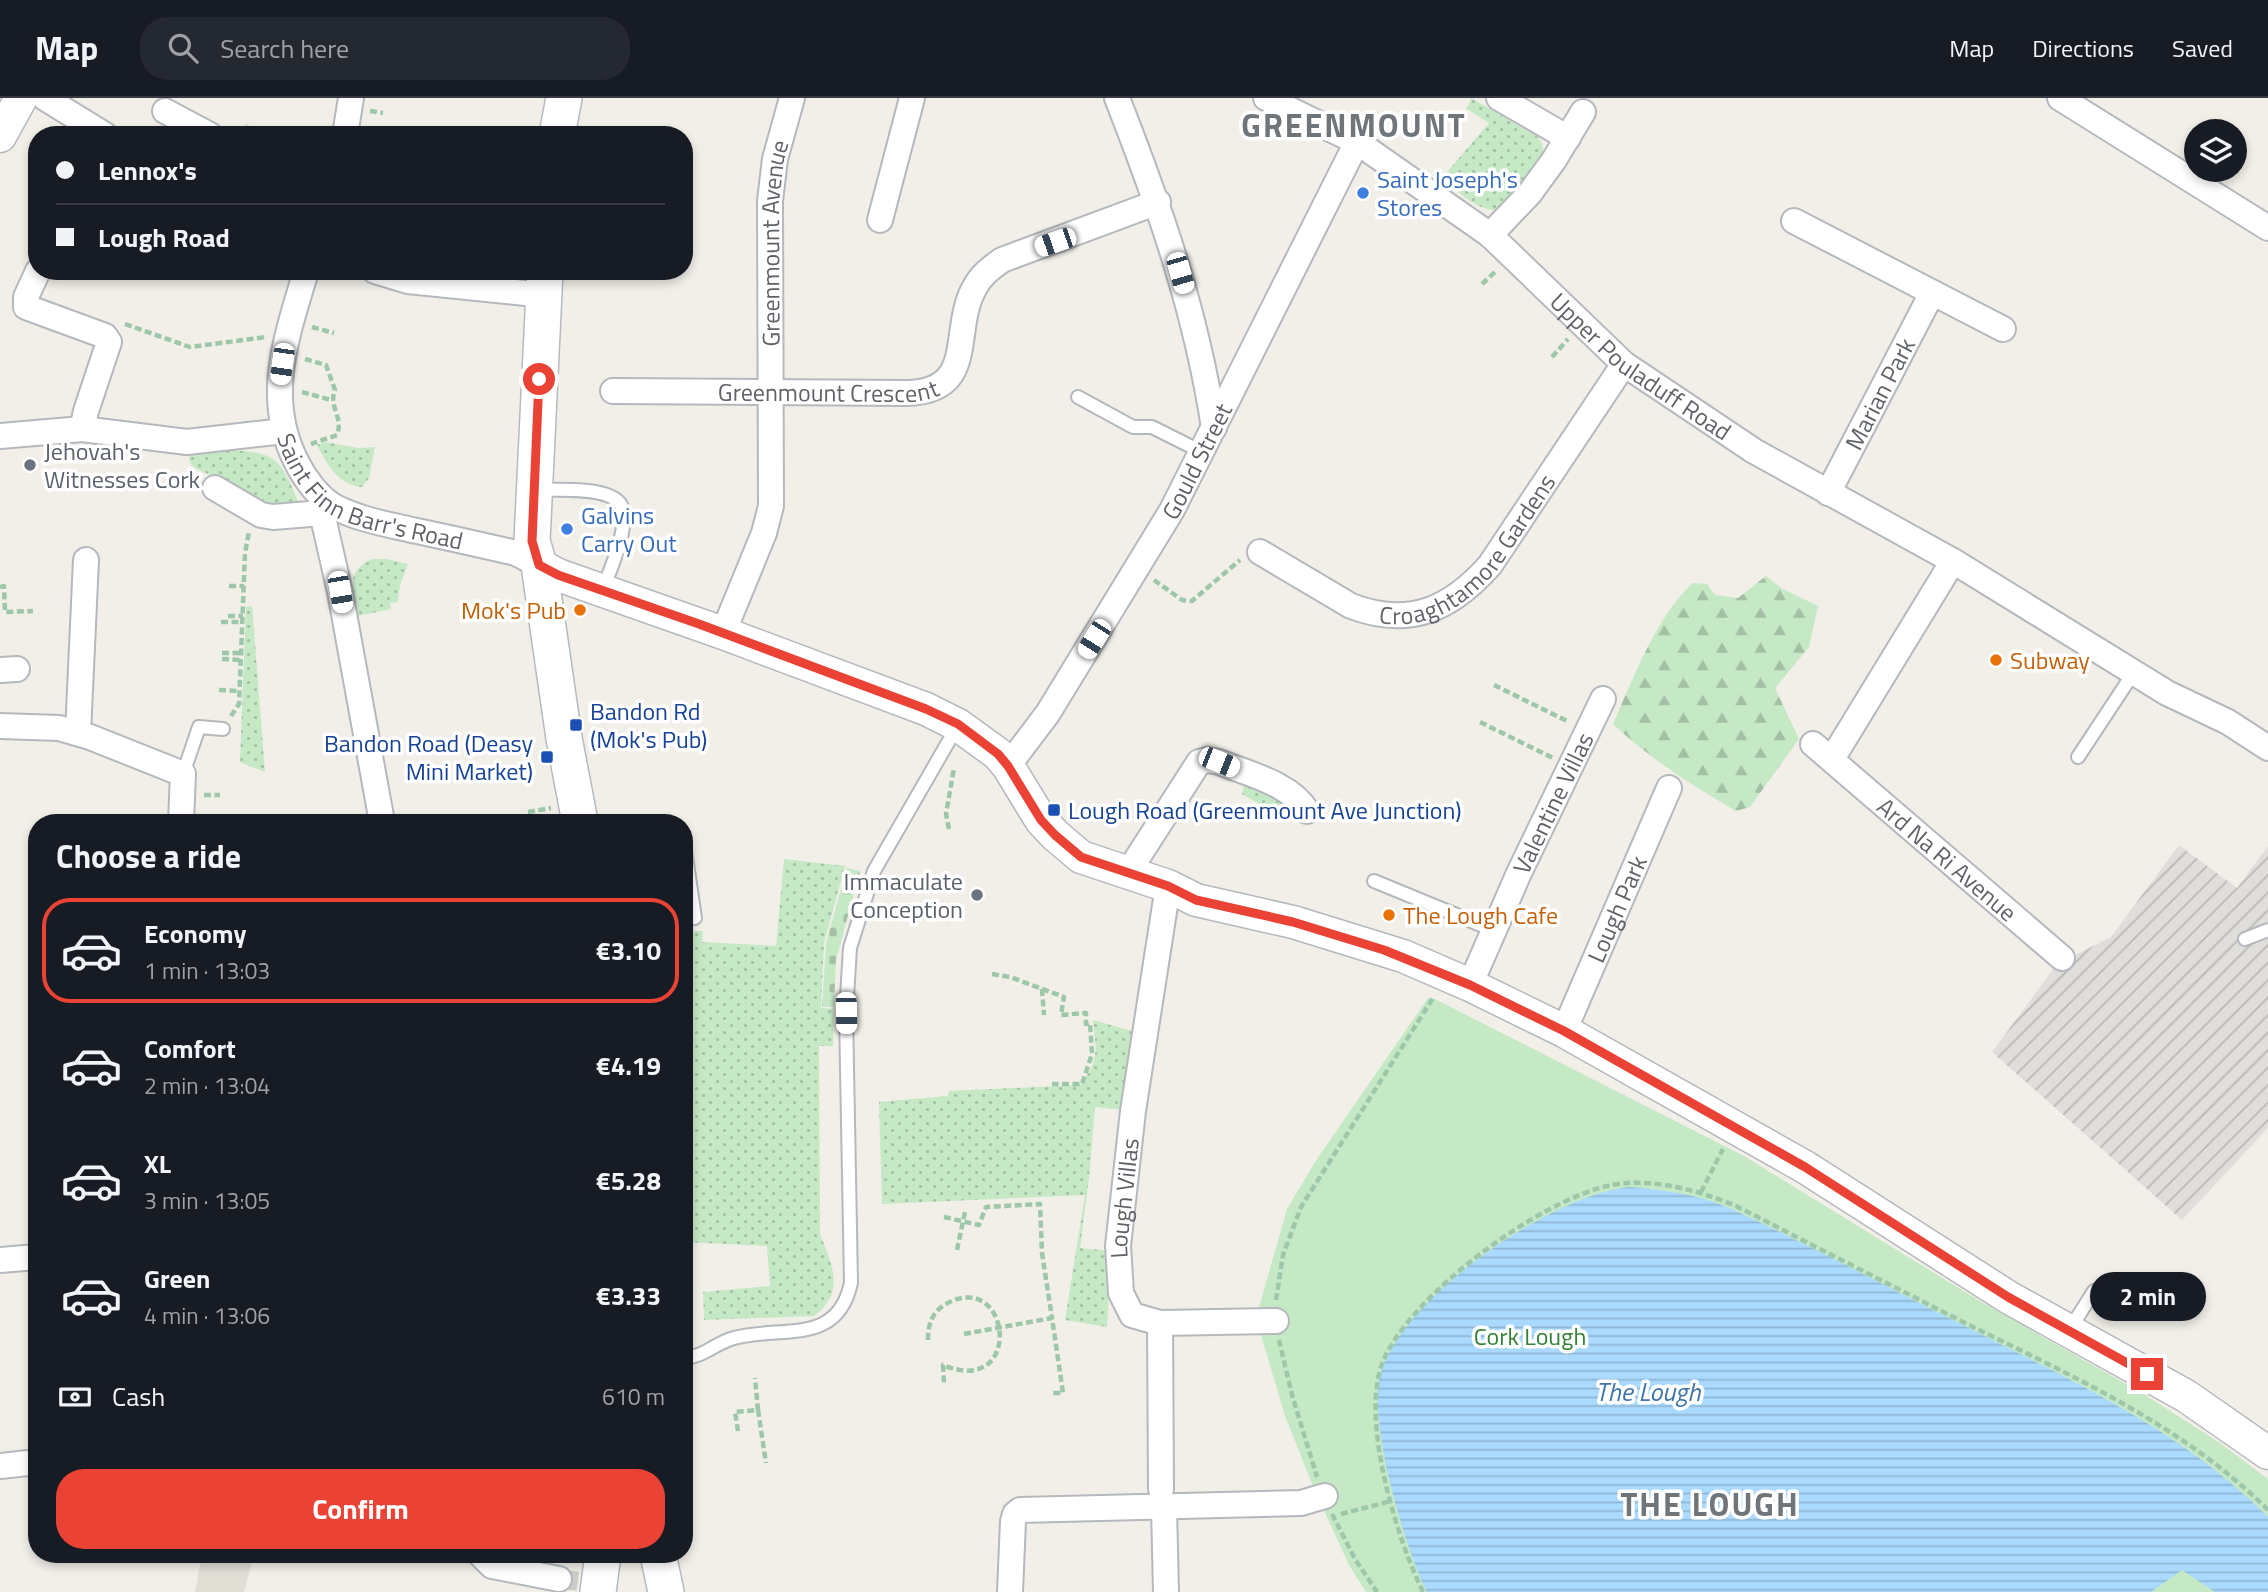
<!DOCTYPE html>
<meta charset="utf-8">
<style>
:root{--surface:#171b24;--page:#242831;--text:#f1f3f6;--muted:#9ea1a6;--line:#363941;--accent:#ea4335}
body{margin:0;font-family:"Titillium Web",sans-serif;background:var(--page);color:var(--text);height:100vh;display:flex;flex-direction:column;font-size:26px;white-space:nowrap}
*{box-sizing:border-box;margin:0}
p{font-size:23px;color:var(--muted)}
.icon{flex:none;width:38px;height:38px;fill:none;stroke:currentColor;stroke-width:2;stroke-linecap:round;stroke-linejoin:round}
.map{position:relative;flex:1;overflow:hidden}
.drawer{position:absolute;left:28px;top:716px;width:665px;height:749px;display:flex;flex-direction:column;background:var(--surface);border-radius:28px;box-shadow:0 4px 10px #0003}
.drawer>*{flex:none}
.hud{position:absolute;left:28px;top:28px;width:665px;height:154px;border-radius:28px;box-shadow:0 4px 10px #0003;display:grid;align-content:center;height:154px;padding:0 28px;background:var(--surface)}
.fabs{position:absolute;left:2184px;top:21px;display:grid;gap:14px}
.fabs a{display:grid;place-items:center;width:63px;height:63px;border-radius:50%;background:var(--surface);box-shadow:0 4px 10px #0003;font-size:35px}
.end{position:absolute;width:32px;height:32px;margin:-16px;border:9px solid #ea4335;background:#fff;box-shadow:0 0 0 4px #fff}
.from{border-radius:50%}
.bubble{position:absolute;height:49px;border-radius:24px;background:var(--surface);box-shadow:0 4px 10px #0003;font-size:23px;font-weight:700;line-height:49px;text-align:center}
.car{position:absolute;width:21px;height:42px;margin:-21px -10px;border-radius:9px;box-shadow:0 0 5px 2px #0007;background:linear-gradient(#fff 24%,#345 0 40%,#fff 0 76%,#345 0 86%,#fff 0)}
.hud b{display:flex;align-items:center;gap:24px;height:66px;font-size:26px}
.hud b+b{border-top:2px solid var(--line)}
.hud i{width:18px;height:18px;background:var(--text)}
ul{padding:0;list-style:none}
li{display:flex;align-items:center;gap:21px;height:105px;margin:0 14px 10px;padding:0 14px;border:4px solid transparent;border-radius:28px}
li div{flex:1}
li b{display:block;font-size:26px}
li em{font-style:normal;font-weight:700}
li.on{border-color:var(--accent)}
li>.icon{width:63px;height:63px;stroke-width:1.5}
h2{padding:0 28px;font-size:32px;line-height:84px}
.pay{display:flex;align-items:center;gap:18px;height:77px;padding:0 28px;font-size:26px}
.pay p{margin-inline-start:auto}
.button{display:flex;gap:14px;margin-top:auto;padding:14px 28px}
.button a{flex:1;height:80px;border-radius:28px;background:var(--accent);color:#fff;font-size:28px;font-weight:700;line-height:80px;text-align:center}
header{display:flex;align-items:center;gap:42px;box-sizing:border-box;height:98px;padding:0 35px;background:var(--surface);border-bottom:2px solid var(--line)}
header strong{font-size:33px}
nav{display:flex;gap:38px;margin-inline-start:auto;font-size:24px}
.search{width:490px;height:63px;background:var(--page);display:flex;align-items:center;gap:18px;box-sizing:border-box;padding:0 24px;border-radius:28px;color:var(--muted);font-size:26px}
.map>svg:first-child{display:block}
.industrial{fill:url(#industrial-furrows)}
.education{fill:#e1ded6}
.grass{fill:url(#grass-dots)}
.forest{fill:url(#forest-firs)}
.cemetery{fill:url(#cemetery-stones)}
.green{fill:#c5e8c5}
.water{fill:url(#water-rules)}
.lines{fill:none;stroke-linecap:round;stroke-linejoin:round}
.pedestrian-tunnel{stroke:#ccccc8;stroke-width:19;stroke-dasharray:19 10;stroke-linecap:butt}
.service-casing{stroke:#b5b8bc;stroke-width:16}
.minor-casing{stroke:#b5b8bc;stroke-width:28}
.tertiary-casing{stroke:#b5b8bc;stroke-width:35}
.secondary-casing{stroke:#b6babf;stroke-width:38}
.path{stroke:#9cc7a9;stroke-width:4.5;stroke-dasharray:7 3.5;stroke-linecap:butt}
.service{stroke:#fff;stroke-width:12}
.minor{stroke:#fff;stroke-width:24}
.tertiary{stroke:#fff;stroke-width:32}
.secondary{stroke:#fff;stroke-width:35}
.route{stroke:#ea4335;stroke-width:9}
.shop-dot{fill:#3f7fe0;stroke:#fff;stroke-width:2.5}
.worship-dot{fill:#6b7280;stroke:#fff;stroke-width:2.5}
.food-dot{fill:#e8710a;stroke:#fff;stroke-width:2.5}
.transit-dot{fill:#1a4fb4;stroke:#fff;stroke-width:2.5}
.labels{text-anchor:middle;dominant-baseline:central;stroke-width:7;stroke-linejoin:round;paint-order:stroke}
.shop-label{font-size:24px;fill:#366cbe;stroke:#fff;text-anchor:start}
.street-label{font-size:24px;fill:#5f6368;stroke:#fff}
.worship-label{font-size:24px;fill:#5b616d;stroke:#fff;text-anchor:start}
.food-label{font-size:24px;fill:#c56008;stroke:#fff;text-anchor:start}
.transit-label{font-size:24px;fill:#164399;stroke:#fff;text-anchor:start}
.park-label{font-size:24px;fill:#348238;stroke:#fff}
.water-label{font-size:26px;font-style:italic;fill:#4174aa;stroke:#fff}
.district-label{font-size:32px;font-weight:bold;letter-spacing:2px;fill:#70757a;stroke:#fff}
</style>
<header>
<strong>Map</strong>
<div class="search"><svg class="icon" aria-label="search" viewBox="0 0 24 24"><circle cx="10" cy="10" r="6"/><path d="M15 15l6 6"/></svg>Search here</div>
<nav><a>Map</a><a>Directions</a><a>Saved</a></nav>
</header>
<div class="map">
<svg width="2268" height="1494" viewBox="0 0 2268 1494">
<defs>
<pattern id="industrial-furrows" width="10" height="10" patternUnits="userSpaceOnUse" patternTransform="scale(1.75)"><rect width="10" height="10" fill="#e0deda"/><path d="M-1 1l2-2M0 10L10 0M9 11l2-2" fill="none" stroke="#b9b8b5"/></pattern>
<pattern id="grass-dots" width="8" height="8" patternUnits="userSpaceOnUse" patternTransform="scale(1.75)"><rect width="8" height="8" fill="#c5e8c5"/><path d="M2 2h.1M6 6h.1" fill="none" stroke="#a3c0a4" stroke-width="1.8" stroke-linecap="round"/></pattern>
<pattern id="forest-firs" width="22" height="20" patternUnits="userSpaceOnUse" patternTransform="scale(1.75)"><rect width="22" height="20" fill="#c5e8c5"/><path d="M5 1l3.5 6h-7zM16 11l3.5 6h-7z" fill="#a3c0a4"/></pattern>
<pattern id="cemetery-stones" width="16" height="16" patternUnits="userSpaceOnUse" patternTransform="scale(1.75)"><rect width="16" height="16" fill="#c5e8c5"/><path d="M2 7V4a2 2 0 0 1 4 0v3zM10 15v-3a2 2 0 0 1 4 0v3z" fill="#a3c0a4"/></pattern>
<pattern id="water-rules" width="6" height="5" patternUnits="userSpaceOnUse" patternTransform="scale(1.75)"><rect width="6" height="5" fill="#aadaff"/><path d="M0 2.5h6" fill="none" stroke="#8eb4d2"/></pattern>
</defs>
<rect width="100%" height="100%" fill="#f1efe8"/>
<polygon class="industrial" points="2179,747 2237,790 2268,748 2268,1030 2182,1122 1992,954 2057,866 2111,839"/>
<polygon class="education" points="202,1456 254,1456 244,1494 195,1494"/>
<g class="grass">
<path d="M1471,0L1538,39C1558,62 1514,95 1499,112C1477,114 1458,93 1442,80L1489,25L1467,11Z"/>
<path d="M325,344L358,350L375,349L369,380L362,389C338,387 327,366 317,347Z"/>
<path d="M228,352C277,354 280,361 298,403L294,406L271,407L260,400L195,370C190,366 188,362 190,355Z"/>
<path d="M372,461H387L408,466L400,487L398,504L390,505L391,511L358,518C353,494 344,473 372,461Z"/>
<polygon points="252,508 265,674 240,664 246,509"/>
<path d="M1245,684C1262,692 1290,698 1284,720L1242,696Z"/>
<path d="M784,761L845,768L824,845L821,910L834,911L833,948H819L820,1136C832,1167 846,1194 814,1218L704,1222L703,1194L770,1188L767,1148L684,1144V845L688,844L689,833H703L702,844L776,848Z"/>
<path d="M1093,922L1139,935L1124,1012L1095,1009L1089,1080L1080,1150L1111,1153L1107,1229L1065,1222L1085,1097L882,1106L879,1004L948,998L949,993L1080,987C1100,962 1096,952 1093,922Z"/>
</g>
<path class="forest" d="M1766,478L1781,490L1818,508L1809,549L1775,590L1799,641L1750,709L1736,713C1693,688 1649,660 1613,626C1633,581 1657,517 1693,485L1707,486L1715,497L1738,500Z"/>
<polygon class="cemetery" points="847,770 860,773 836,862 834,909 822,909 826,845"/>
<polygon class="green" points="1428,900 1435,901 1744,1058 1983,1205 2142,1295 2220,1345 2268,1381 2268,1494 1366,1494 1349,1467 1315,1393 1285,1318 1256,1220 1287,1111 1315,1064"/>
<path class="water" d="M1630,1089C1665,1092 1695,1096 1727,1109C1804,1144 1879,1185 1955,1223C2064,1279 2180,1330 2268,1419V1494H2215L2182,1472L2151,1494H1427C1405,1451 1368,1324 1380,1278C1399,1201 1554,1095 1630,1089Z"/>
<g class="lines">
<polyline class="pedestrian-tunnel" points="559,1481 599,1486"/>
<defs>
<g id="service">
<polyline points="1078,299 1133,329 1152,329 1202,354"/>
<path d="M537,392C556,392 610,388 621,407C631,425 610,473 603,491"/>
<polyline points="2078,659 2134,574"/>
<polyline points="183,676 199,629 223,631"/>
<polyline points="684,745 695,820"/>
<polyline points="1374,783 1493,832"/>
<polyline points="2245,841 2268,832"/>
<polyline points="2070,1231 2094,1193"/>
<path d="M684,1260C704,1259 715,1245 734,1240C781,1227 837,1249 851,1185L846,915L850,850L874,773L958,627"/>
</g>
<g id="minor">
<polyline points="45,0 105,37"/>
<path d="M1117,0C1160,110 1196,212 1214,330"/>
<path id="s1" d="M1266,0L1357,44L1490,137L1624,266L1754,353L1953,463L2167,595L2228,624L2268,650"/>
<polyline points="1499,0 1568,40"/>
<polyline points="2060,0 2268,130"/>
<polyline points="165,13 210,37"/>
<polyline points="345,37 351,0"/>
<polyline points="880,122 912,0"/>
<polyline points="1794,123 2003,231"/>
<polyline points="1490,137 1530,95 1554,62 1583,14"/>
<polyline points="38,173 26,199 26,209 105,238 109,244 86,313 82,331"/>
<path id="s2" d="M306,173C287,238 263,300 297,365C305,381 319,400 335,409C358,421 386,426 412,432C446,439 481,447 516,455L539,467"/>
<polyline points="375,173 408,183 544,197"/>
<path id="s3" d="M613,293L907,295C979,293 950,231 975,189C981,177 991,170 1002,162L1158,104"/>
<polyline points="0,338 82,331 187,344 284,333"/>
<polyline points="215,390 261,417 273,419 322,415"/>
<path id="s4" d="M1828,395L1932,195"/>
<polyline points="328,405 322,415 340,494 382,724"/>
<path id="s5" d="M1260,454L1351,508C1409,530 1450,512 1490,467L1624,266"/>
<path id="s6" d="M723,535L764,435L771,408L770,103L775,61L792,0"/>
<polyline points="0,572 17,571"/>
<polyline points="0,628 59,630 90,639 183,676 181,724"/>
<polyline points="78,635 86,462"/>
<path id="s7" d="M1813,646L2062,860"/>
<polyline points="1832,661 1953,463"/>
<path id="s8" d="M1008,668L1048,615L1172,412L1357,44"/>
<path d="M1127,776L1199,664L1207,662L1219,664C1248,676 1290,685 1307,713"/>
<path id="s9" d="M1470,887L1519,775L1603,601"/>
<path id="s10" d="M1564,933L1669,690"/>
<polyline points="0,1162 37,1159"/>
<polyline points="1160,1225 1276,1223"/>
<polyline points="0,1368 37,1364"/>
<path id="s11" d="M1161,1391L1160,1225L1132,1217L1121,1195L1118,1148L1133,1013L1168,788"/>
<polyline points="1164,1409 1166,1494"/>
<polyline points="480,1456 492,1468 559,1481"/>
<polyline points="1010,1494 1013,1423 1015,1416 1020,1412 1301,1405 1325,1398"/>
</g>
<g id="tertiary">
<polyline points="0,38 21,0"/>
<polyline points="539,467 558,477 723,535 926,611 958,627 998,656 1008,668 1041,722 1055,737 1081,759 1168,788 1196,802 1293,824 1403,858 1470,887 1564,933 1805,1069 2008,1199 2186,1298 2268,1355"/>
</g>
<g id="secondary">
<polyline points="557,37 564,0"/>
<polyline points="545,173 532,443 539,467 564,640 580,724"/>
<polyline points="658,1456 666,1494"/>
<polyline points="598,1494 603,1456"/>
</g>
</defs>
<use href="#service" class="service-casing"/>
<use href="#minor" class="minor-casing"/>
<use href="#tertiary" class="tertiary-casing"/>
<use href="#secondary" class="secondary-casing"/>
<g class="path">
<polyline points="370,13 383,15"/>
<polyline points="242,37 247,27"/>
<polyline points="261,37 262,34"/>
<polyline points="1482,186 1496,173"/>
<polyline points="125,226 190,249 266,239"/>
<polyline points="312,229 334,235"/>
<polyline points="1552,259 1568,241"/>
<path d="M305,261L326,267L335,292C328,309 344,319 337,337L311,346"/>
<polyline points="302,294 331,302"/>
<polyline points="1154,482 1182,502 1192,503 1240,462"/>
<polyline points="229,488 244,488"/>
<polyline points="0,489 4,488 5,514 33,513"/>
<polyline points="228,518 243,518"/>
<polyline points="221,524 243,524"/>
<polyline points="222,555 242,555"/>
<polyline points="222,561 241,562"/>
<polyline points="1494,587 1567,623"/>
<polyline points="219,592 239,593"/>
<polyline points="231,618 239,606 245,455 249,434"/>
<polyline points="1480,624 1553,660"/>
<polyline points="204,697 220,697"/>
<polyline points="528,714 551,710"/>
<polyline points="949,731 946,716 954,670"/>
<polyline points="992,876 1010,879 1064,899 1061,917 1086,915 1086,926 1090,925 1092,956 1082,986 1052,986"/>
<polyline points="1042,891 1044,917"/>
<polyline points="1701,1094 1723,1051"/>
<polyline points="944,1119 979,1127 986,1109 1040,1106 1042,1155 1052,1220"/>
<polyline points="957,1152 965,1114"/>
<polyline points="1276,1202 1283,1157 1301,1109 1433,900"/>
<polyline points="964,1236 1052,1220 1063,1295 1051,1295"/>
<path d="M928,1242C928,1226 932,1214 946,1206C1011,1169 1025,1301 943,1267L944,1286"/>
<polyline points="1279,1242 1292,1297 1317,1379"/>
<polyline points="758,1312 766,1365"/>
<polyline points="738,1333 735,1314 758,1312 755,1280"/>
<polyline points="1332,1416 1355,1461 1377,1494"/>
<polyline points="1341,1416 1391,1403"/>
<path d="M1423,1494C1397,1441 1362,1327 1381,1269C1403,1200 1556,1087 1628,1085C1665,1083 1702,1094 1736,1108C1816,1149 1896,1190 1977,1231C2079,1281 2187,1331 2268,1412"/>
</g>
<use href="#service" class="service"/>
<use href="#minor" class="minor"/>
<use href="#tertiary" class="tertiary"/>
<use href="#secondary" class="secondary"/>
</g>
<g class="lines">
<polyline class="route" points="539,281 532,443 539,467 558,477 699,526 926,611 958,626 998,656 1008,668 1041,722 1055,737 1081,759 1168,788 1196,802 1293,824 1384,852 1470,887 1564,933 1805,1069 2008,1199 2147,1276"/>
</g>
<g class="shop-dot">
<circle cx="1363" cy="95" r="7"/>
<circle cx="567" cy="431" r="7"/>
</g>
<g class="worship-dot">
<circle cx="30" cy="367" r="7"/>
<circle cx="977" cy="797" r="7"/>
</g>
<g class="food-dot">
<circle cx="580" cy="512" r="7"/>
<circle cx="1996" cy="562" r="7"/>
<circle cx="1389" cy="817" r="7"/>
</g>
<g class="transit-dot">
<rect x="569" y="620" width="14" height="14" rx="3.5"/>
<rect x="540" y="652" width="14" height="14" rx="3.5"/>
<rect x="1047" y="705" width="14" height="14" rx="3.5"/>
</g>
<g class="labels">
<g class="shop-label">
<text x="1377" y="81">Saint Joseph's<tspan x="1377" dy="28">Stores</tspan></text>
<text x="581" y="417">Galvins<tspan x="581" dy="28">Carry Out</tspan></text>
</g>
<g class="street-label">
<text stroke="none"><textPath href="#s6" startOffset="399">Greenmount Avenue</textPath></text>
<text stroke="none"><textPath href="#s1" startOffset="464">Upper Pouladuff Road</textPath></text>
<text stroke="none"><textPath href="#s3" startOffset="215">Greenmount Crescent</textPath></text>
<text stroke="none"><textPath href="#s4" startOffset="112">Marian Park</textPath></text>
<text stroke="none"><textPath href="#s8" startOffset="359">Gould Street</textPath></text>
<text stroke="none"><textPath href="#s2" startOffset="278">Saint Finn Barr's Road</textPath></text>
<text stroke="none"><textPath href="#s5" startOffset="252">Croaghtamore Gardens</textPath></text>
<text stroke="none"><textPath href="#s9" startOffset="200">Valentine Villas</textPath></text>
<text stroke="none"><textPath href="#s7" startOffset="177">Ard Na Ri Avenue</textPath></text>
<text stroke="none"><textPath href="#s10" startOffset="133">Lough Park</textPath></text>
<text stroke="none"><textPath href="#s11" startOffset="315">Lough Villas</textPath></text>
</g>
<g class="worship-label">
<text x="44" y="353">Jehovah's<tspan x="44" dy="28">Witnesses Cork</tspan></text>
<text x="963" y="783" text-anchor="end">Immaculate<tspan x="963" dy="28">Conception</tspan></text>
</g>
<g class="food-label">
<text x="566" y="512" text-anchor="end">Mok's Pub</text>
<text x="2010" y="562">Subway</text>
<text x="1403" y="817">The Lough Cafe</text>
</g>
<g class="transit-label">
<text x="590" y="613">Bandon Rd<tspan x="590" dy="28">(Mok's Pub)</tspan></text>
<text x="533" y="645" text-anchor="end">Bandon Road (Deasy<tspan x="533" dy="28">Mini Market)</tspan></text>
<text x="1068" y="712">Lough Road (Greenmount Ave Junction)</text>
</g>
<g class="park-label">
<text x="1530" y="1238">Cork Lough</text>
</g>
<g class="water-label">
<text x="1648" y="1293">The Lough</text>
</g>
<g class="district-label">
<text x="1354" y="27">GREENMOUNT</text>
<text x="1710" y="1406">THE LOUGH</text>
</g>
</g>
</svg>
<div class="fabs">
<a><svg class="icon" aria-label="layers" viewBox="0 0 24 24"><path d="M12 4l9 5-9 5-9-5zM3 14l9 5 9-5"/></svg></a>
</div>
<i class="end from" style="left:539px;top:281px"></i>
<i class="end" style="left:2147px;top:1276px"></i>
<div class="bubble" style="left:2090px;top:1174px;width:116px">2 min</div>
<i class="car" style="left:1055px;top:144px;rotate:251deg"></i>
<i class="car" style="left:1180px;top:175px;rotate:164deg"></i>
<i class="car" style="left:282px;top:266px;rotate:188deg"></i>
<i class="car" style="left:340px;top:494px;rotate:170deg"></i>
<i class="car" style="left:1094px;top:541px;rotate:212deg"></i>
<i class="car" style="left:1219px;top:664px;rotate:112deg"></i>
<i class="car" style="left:846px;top:915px;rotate:179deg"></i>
<div class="hud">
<b><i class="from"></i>Lennox's</b>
<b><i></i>Lough Road</b>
</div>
<section class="drawer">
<h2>Choose a ride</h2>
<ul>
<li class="on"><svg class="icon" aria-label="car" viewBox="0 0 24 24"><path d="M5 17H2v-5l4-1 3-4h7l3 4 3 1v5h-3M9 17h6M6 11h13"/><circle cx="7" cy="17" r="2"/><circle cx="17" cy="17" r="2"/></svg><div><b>Economy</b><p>1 min · 13:03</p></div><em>€3.10</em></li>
<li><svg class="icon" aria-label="car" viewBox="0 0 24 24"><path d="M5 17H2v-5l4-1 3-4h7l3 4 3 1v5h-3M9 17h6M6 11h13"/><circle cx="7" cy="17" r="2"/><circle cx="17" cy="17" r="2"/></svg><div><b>Comfort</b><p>2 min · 13:04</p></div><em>€4.19</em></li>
<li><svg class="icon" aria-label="car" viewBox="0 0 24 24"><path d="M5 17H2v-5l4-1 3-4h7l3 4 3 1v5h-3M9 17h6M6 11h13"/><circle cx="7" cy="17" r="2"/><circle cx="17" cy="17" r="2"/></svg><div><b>XL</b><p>3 min · 13:05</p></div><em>€5.28</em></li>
<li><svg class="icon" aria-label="car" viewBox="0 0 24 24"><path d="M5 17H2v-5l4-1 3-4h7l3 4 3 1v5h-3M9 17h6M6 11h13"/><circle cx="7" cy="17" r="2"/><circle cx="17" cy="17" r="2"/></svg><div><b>Green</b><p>4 min · 13:06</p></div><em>€3.33</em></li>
</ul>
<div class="pay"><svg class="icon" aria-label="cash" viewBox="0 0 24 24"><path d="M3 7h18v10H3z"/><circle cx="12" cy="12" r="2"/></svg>Cash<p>610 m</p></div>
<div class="button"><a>Confirm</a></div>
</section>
</div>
